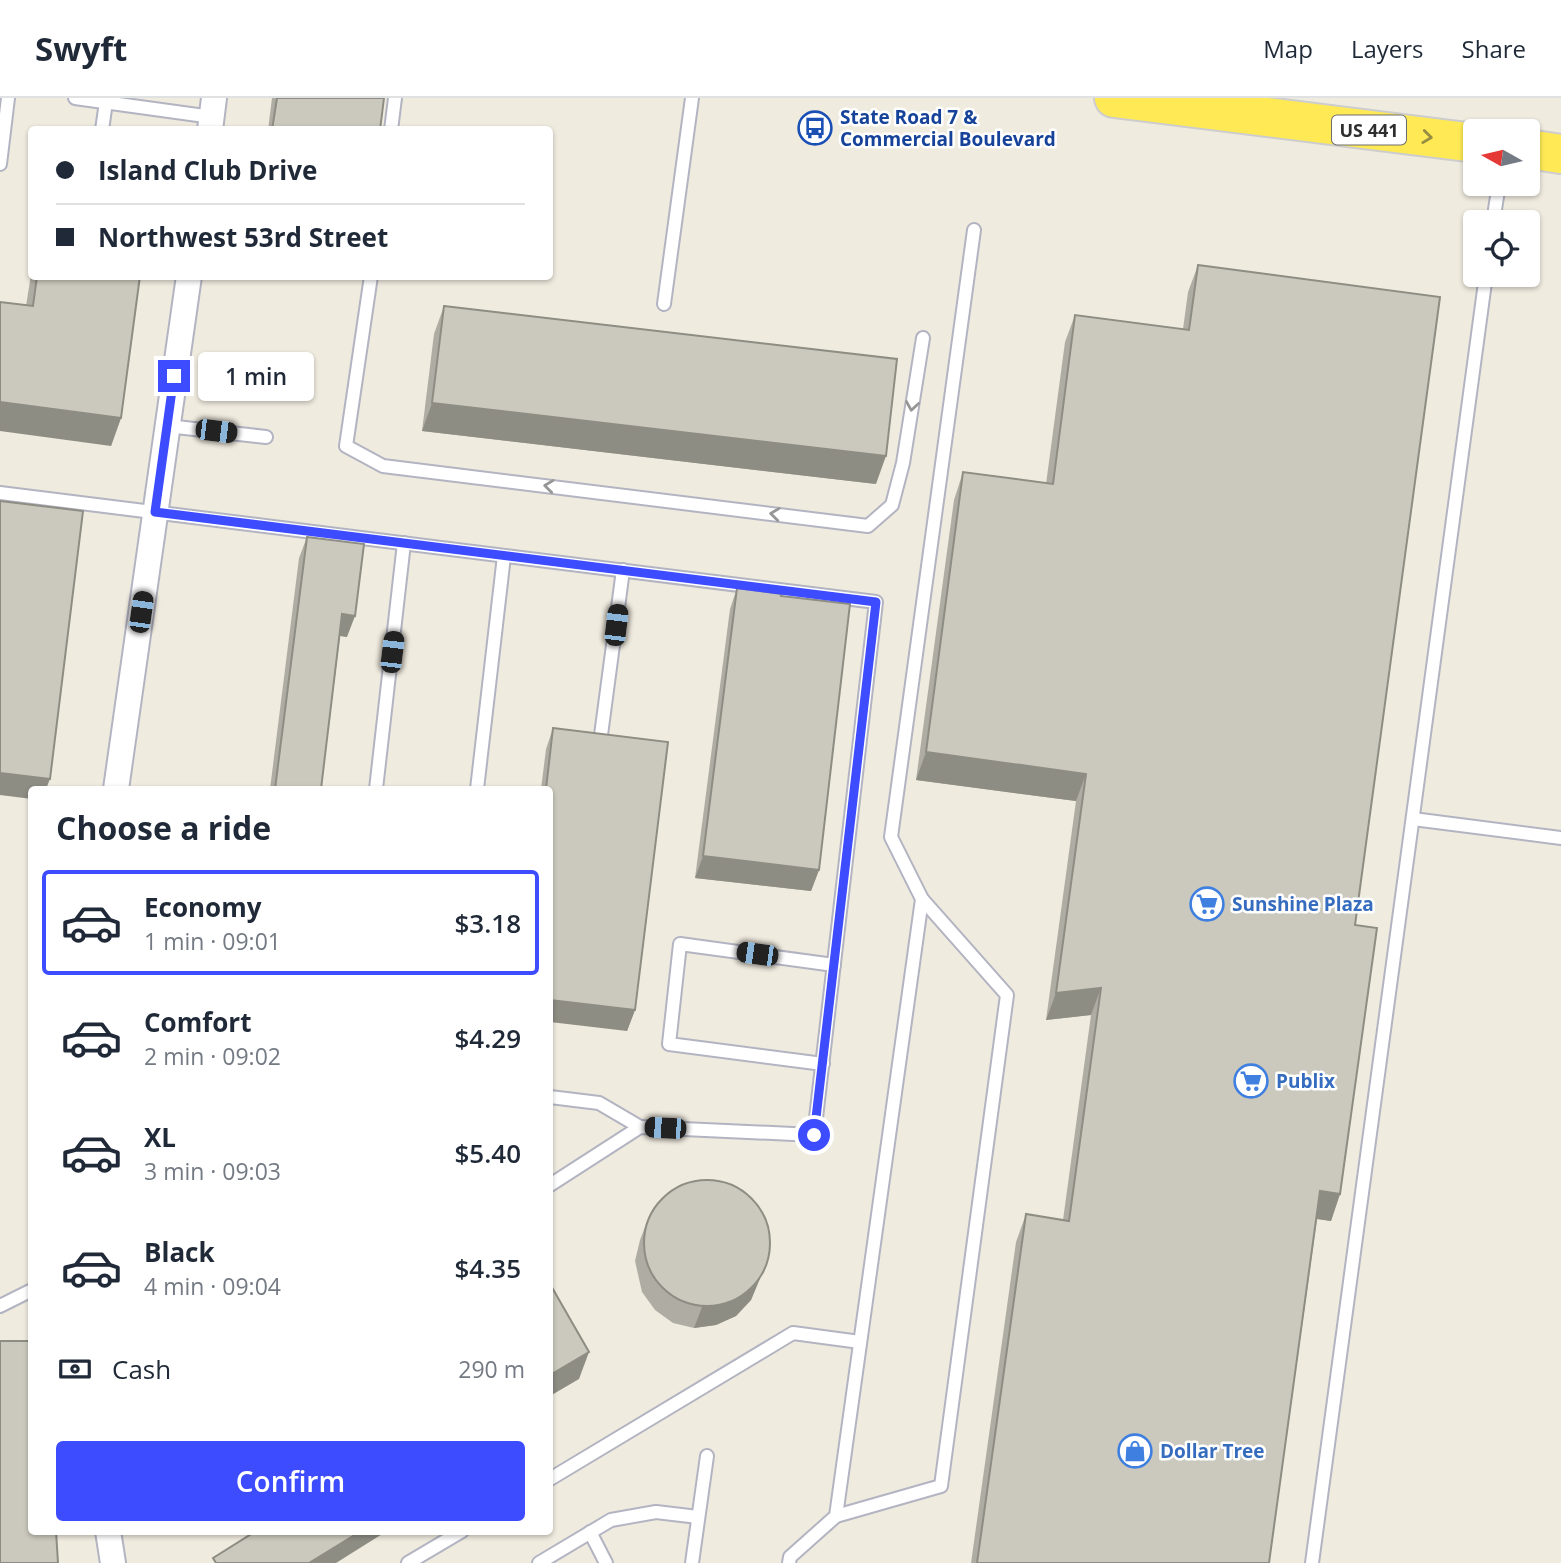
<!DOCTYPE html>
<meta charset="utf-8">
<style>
:root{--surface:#fff;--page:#f2f2f3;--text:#1f2937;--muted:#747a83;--line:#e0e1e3;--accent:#3d4cff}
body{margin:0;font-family:"Open Sans",sans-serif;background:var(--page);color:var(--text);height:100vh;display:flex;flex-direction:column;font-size:26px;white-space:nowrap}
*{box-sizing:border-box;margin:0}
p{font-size:23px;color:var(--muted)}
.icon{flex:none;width:38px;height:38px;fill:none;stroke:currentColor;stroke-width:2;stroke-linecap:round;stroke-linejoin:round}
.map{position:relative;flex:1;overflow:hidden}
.details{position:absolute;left:28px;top:688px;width:525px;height:749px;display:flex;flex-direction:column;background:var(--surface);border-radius:7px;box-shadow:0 2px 5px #0004}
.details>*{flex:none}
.top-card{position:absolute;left:28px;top:28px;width:525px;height:154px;border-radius:7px;box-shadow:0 2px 5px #0004;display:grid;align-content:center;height:154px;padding:0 28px;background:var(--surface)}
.needle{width:46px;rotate:278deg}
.controls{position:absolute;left:1463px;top:21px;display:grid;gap:14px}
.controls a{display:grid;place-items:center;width:77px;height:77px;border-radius:7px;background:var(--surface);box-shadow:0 2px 5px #0004;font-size:35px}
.end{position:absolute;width:32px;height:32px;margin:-16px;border:9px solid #3d4cff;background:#fff;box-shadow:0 0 0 4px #fff}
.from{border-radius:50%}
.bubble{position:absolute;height:49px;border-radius:7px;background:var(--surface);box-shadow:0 2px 5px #0004;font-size:23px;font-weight:600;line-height:49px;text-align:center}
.car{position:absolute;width:21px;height:42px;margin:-21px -10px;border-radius:9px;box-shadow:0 0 5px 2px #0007;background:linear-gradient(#222 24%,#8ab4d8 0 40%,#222 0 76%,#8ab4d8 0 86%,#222 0)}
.top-card b{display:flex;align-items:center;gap:24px;height:66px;font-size:26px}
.top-card b+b{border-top:2px solid var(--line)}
.top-card i{width:18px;height:18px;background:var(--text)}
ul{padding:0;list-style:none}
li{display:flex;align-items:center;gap:21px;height:105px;margin:0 14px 10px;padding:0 14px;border:4px solid transparent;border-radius:7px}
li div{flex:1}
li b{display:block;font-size:26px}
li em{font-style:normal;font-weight:600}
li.selected{border-color:var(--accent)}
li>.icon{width:63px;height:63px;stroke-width:1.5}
h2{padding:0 28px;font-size:32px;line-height:84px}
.pay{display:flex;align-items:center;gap:18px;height:77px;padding:0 28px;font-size:26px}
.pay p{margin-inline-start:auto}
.button{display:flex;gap:14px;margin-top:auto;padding:14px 28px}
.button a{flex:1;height:80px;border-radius:7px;background:var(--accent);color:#fff;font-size:28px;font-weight:600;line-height:80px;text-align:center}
header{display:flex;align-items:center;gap:42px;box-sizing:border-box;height:98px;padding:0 35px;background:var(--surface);border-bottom:2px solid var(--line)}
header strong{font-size:33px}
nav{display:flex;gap:38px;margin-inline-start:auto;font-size:24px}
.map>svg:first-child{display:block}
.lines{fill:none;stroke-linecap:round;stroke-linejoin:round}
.service-casing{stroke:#b3b4c2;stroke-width:16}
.minor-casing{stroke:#b3b4c2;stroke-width:28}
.primary-casing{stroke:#cdcdcd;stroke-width:42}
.service{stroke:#fff;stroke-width:12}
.minor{stroke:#fff;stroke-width:24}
.primary{stroke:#ffea55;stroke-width:38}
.wall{fill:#afada3}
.shaded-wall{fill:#8e8d84}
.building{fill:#cbc9bd;stroke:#8e8d84;stroke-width:2}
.oneway{stroke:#968c42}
.oneway2{stroke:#969696}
.route{stroke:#3d4cff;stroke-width:9}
.labels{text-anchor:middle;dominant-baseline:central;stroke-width:5;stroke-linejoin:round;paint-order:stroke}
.shield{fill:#fff;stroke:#6d6d6d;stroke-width:2}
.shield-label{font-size:18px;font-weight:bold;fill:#2e2e2e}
.transit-label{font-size:19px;font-weight:bold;fill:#164399;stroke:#fff;text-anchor:start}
.shop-label{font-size:19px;font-weight:bold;fill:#366cbe;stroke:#fff;text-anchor:start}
</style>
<header>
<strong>Swyft</strong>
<nav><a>Map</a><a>Layers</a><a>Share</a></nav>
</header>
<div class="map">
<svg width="1561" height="1465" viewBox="0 0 1561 1465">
<rect width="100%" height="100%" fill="#f0ebdf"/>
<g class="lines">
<defs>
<g id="service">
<polyline points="75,0 212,19"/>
<polyline points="102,32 106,4"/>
<polyline points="391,32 395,0"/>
<polyline points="0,66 8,0"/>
<polyline points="1493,124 1499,86"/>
<polyline points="371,178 346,348 383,368 868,428 892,407 903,365 923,240"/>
<polyline points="664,206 692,0"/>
<polyline points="167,328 266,339"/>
<polyline points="0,395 876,504 814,1037 640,1029 550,1087"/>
<polyline points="601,637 623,472"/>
<polyline points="376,691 404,445"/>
<polyline points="477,691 504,458"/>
<polyline points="1413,721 1561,740"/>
<polyline points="823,966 669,946 680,846 834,867"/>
<polyline points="550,999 599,1005 640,1029"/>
<polyline points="0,1208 32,1192"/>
<polyline points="550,1381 793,1235 860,1244"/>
<polyline points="836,1418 941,1388 1007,897 922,801"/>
<polyline points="590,1434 606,1465"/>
<polyline points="408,1465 462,1433"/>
<polyline points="539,1465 611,1422 656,1414 698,1419"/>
<polyline points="692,1465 707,1358"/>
<polyline points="789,1465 790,1459 836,1418 922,801 891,739 974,132"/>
<polyline points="1312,1465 1486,177"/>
</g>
<g id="minor">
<polyline points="210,32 214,0"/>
<polyline points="116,691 189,178"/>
<polyline points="108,1433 113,1465"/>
</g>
<g id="primary">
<polyline points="1114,0 1475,45"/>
<polyline points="1528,51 1561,56"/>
</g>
</defs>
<use href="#service" class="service-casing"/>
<use href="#minor" class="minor-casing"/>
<use href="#primary" class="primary-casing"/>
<use href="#service" class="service"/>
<use href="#minor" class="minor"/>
<use href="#primary" class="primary"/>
</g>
<g class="wall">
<polygon points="272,0 384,0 380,32 268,32"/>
<polygon points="1198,167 1355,827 1340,1096 1331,1123 1317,1121 1269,1465 971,1465 1016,1144 1026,1116 1063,1122 1091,917 1046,922 1076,703 916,682 954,402 963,374 1046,386 1065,244 1075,217 1183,231 1188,194"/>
<polygon points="32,170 32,178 140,178 121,320 111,348 26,208"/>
<polygon points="444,208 876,386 422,333 434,236"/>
<polygon points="307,439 347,539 340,538 321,691 270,691 299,460"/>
<polygon points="737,490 819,772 811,793 695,780 730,511"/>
<polygon points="553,630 635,912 627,933 550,691 541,691 546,651"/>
<polygon points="648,1121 768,1161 751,1202 736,1218 716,1227 694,1230 673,1225 655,1212 642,1194 635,1163 640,1142"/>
</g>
<g class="shaded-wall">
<polygon points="0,304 121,320 111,348 0,333"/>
<polygon points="432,305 886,358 876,386 422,333"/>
<polygon points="342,516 355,518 347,539 335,537"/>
<polygon points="926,654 1086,676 1076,703 916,682"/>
<polygon points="0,675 50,681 46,691 32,691 32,701 0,697"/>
<polygon points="703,758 819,772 811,793 695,780"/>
<polygon points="1101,890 1091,917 1046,922 1056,895"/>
<polygon points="550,902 635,912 627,933 550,924"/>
<polygon points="1320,1093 1340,1096 1331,1123 1310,1120"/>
<polygon points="768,1161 751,1202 736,1218 716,1227 694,1230 702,1209"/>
<polygon points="589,1254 579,1281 550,1298 550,1277"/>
<polygon points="361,1433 387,1433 336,1465 309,1465"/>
</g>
<g class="building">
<polygon points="277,0 384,0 380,32 272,32"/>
<polygon points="1198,167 1440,199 1355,827 1377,830 1340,1096 1320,1093 1269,1465 977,1465 1026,1116 1069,1123 1101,890 1056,895 1086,676 926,654 963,374 1053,386 1075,217 1189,232"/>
<polygon points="37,178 140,178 121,320 0,304 0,204 33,208"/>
<polygon points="444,208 897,261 886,358 432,305"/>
<polygon points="0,403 83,413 50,681 0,675"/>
<polygon points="307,439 364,446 355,518 342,516 321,691 275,691"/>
<polygon points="737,490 782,496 781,498 850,506 819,772 703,758"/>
<polygon points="553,630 668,644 635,912 550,902 550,691 546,691"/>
<circle cx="707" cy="1145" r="63"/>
<polygon points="550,1186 589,1254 550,1277"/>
<polygon points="0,1243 32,1243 32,1433 56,1433 58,1465 0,1465"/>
<polygon points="256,1433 361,1433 309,1465 216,1465 213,1460"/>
</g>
<defs><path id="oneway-chevron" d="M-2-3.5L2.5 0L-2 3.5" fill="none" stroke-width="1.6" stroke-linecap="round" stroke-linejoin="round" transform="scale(1.75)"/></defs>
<use class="oneway" href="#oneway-chevron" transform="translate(1427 39) rotate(7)"/>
<g class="oneway2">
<use href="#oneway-chevron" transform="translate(912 308) rotate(99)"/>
<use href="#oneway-chevron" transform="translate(549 388) rotate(-173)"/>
<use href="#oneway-chevron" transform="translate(775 416) rotate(-173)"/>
</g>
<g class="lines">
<polyline class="route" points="174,278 155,414 876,504 814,1037"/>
</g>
<defs>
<symbol id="bus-ring" viewBox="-11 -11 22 22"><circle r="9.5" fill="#fff" stroke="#1a4fb4" stroke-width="1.5"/><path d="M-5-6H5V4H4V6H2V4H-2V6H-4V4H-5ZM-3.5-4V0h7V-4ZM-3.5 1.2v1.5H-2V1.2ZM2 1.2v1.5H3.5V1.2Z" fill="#1a4fb4"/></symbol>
<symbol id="supermarket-ring" viewBox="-11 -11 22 22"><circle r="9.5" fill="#fff" stroke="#3f7fe0" stroke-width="1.5"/><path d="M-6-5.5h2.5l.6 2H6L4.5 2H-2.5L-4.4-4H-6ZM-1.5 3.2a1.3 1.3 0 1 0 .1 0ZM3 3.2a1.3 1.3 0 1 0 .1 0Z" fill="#3f7fe0"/></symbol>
<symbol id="shop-ring" viewBox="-11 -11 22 22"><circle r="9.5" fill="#fff" stroke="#3f7fe0" stroke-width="1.5"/><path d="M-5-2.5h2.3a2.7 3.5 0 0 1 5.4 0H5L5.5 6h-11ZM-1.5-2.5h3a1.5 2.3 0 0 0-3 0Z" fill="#3f7fe0"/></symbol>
</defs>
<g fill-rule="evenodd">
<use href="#bus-ring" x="796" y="11" width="38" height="38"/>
<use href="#supermarket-ring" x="1188" y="787" width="38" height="38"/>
<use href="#supermarket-ring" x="1232" y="964" width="38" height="38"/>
<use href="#shop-ring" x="1116" y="1334" width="38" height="38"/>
</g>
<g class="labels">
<rect class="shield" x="1332" y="17.5" width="74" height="29" rx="5"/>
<g class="shield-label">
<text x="1369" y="32">US 441</text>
</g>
<g class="transit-label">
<text x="840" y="19">State Road 7 &amp;<tspan x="840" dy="22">Commercial Boulevard</tspan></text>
</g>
<g class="shop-label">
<text x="1232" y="806">Sunshine Plaza</text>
<text x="1276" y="983">Publix</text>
<text x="1160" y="1353">Dollar Tree</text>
</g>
</g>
</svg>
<div class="controls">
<a><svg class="needle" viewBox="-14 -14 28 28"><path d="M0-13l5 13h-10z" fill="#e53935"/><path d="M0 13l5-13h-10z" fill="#747a83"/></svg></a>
<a><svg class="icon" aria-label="locate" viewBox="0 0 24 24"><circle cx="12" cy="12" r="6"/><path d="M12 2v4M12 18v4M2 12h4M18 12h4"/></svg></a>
</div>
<i class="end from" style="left:814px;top:1037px"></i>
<i class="end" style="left:174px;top:278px"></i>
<div class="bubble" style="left:198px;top:254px;width:116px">1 min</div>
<i class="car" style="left:216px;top:333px;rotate:97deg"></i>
<i class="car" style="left:141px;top:514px;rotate:8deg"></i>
<i class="car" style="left:616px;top:527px;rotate:7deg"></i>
<i class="car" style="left:392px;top:554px;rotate:7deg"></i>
<i class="car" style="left:757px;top:856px;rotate:278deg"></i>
<i class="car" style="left:665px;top:1030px;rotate:273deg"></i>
<div class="top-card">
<b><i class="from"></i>Island Club Drive</b>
<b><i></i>Northwest 53rd Street</b>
</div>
<section class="details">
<h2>Choose a ride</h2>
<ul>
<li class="selected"><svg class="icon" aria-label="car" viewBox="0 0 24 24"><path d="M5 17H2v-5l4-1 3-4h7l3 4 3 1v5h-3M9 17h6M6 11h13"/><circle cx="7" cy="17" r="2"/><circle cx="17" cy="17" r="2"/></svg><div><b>Economy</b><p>1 min · 09:01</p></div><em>$3.18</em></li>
<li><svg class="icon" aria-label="car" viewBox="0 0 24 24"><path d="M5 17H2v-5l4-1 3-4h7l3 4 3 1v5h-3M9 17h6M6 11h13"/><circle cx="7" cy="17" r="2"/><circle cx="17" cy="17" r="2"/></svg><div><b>Comfort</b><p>2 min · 09:02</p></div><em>$4.29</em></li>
<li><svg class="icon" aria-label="car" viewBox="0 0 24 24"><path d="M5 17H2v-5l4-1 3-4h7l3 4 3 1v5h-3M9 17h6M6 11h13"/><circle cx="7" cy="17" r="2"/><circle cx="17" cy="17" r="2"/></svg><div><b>XL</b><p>3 min · 09:03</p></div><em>$5.40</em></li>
<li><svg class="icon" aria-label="car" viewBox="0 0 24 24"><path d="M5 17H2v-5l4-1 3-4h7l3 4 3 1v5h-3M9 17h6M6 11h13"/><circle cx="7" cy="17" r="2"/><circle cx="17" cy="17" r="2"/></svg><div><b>Black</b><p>4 min · 09:04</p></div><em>$4.35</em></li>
</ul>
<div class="pay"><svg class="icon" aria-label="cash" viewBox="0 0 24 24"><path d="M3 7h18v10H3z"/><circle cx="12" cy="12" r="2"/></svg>Cash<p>290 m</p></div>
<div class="button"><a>Confirm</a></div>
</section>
</div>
